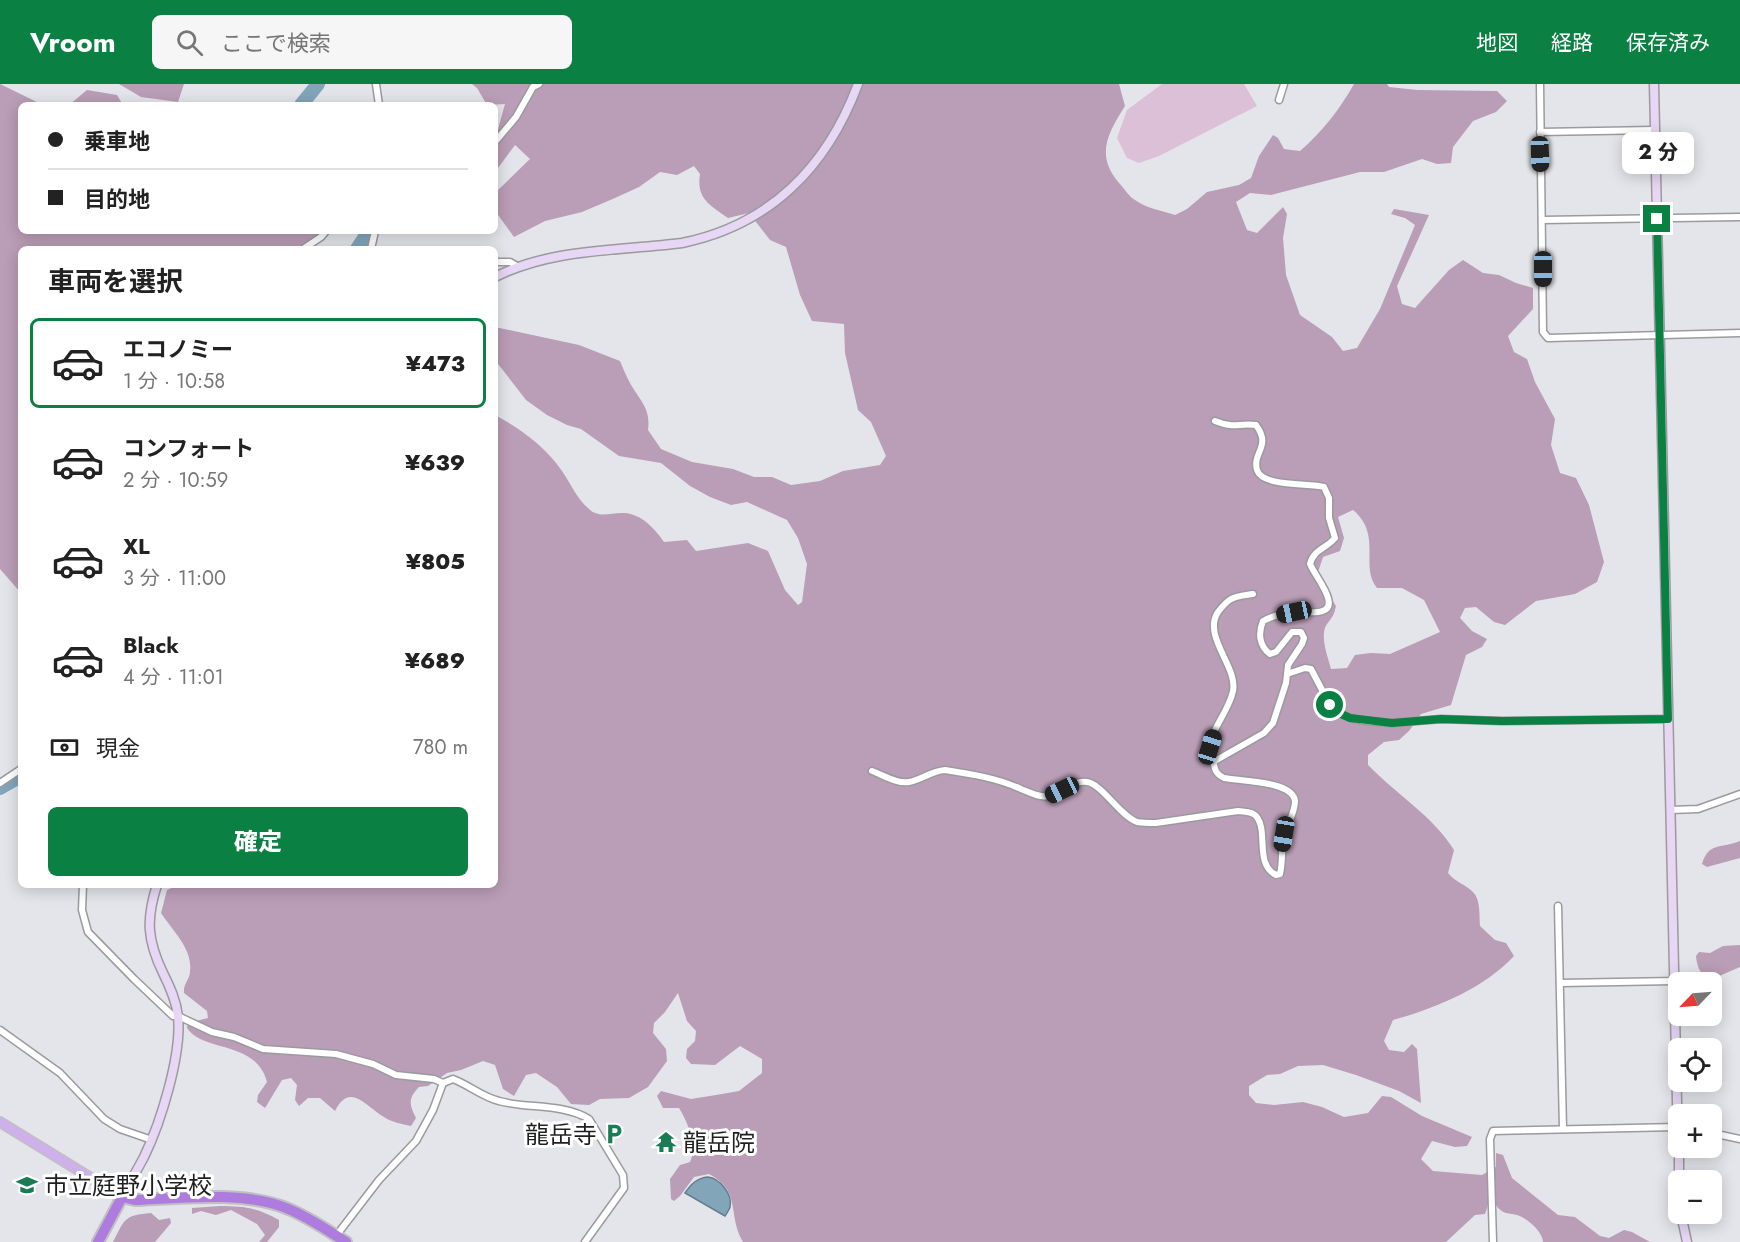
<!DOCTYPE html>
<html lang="ja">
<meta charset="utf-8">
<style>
:root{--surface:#fff;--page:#f6f6f6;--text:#222;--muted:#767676;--line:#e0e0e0;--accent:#0b8043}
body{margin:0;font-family:Jost,"Noto Sans JP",sans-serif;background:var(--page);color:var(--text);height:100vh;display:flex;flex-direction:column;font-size:22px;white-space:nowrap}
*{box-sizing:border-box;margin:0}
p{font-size:20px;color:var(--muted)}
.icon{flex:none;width:33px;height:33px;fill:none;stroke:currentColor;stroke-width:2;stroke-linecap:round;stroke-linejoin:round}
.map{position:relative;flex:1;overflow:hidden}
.panel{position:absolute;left:18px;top:162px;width:480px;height:642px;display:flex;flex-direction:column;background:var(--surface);border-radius:9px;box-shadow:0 3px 15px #0003}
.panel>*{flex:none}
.hud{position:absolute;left:18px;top:18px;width:480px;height:132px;border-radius:9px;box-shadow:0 3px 15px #0003;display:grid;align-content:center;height:132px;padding:0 30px;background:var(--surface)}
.needle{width:39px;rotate:245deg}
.fabs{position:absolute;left:1668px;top:888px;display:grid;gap:12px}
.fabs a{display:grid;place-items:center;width:54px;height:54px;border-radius:9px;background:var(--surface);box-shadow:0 3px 15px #0003;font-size:30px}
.end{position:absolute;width:27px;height:27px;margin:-14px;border:8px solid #0b8043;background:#fff;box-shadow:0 0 0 3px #fff}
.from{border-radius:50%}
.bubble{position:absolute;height:42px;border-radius:9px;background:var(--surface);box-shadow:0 3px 15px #0003;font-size:20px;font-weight:800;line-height:42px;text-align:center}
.car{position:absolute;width:18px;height:36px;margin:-18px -9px;border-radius:8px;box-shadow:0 0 4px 2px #0007;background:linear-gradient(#222 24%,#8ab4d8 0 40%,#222 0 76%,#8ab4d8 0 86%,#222 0)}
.hud b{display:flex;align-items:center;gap:21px;height:57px;font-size:22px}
.hud b+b{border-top:2px solid var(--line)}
.hud i{width:15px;height:15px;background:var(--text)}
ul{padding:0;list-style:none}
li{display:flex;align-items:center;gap:18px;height:90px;margin:0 12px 9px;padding:0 18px;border:3px solid transparent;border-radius:9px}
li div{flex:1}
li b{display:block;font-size:22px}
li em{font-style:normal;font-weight:800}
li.active{border-color:var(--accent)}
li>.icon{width:54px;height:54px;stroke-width:1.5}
h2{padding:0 30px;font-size:27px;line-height:72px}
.pay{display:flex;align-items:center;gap:15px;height:66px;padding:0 30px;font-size:22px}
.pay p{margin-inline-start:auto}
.action{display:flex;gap:12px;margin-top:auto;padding:12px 30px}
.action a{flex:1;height:69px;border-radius:9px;background:var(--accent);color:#fff;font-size:24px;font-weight:800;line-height:69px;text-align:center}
header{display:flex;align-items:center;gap:36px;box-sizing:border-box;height:84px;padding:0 30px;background:var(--accent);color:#fff}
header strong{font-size:28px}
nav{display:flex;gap:33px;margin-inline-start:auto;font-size:21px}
.search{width:420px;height:54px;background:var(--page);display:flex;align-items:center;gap:15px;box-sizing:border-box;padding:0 21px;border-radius:9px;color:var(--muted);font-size:22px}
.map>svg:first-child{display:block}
.green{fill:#dcc0d8}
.forest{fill:#ba9db6;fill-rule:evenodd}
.water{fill:#82a5ba;stroke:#647d8c;stroke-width:1.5}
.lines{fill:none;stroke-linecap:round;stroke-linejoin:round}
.river{stroke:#82a5ba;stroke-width:14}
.street-casing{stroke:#9a9a9f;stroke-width:9}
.secondary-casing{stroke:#9a9a9f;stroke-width:11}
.primary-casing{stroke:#c0c0c1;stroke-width:12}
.highway-casing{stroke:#c0c0c1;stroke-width:14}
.street{stroke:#fff;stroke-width:6}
.secondary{stroke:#e7d7f5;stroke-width:8}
.primary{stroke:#ceb0eb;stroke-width:9}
.highway{stroke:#ae7bde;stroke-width:10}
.route{stroke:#0b8043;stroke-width:8}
.labels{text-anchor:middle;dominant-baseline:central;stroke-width:6;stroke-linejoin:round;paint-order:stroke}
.poi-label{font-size:24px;fill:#1e1f20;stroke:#fff;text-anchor:start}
</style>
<header>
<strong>Vroom</strong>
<div class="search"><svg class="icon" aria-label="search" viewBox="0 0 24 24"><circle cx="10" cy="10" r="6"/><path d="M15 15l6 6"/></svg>ここで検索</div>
<nav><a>地図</a><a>経路</a><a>保存済み</a></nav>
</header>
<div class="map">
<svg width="1740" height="1158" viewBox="0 0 1740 1158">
<rect width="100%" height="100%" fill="#e4e5ea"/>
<polygon class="green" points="1162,0 1244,0 1257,22 1159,72 1139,79 1127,74 1117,54 1127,26"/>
<g class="forest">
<polygon points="0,0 43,21 21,21 21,147 320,147 317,152 295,165 21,165 21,509 0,485"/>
<polygon points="119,0 184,0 178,18 141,13"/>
<path d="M472,0H1119L1125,22C1108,49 1095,71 1119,99C1124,104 1129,113 1135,116C1146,124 1162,127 1175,131L1187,125L1207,108L1239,101L1251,94L1259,72L1273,51L1278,54L1284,65L1300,67C1322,48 1340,25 1354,0H1387L1389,3L1417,6L1497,7L1507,17L1496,28L1473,37L1453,63L1451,79L1437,80L1422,75L1384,88H1360L1271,111L1250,109L1236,118L1247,146L1257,149L1283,123L1287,130L1283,154L1286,191L1300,231L1332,253L1343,267L1357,264L1380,225L1415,141L1405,134L1391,130L1394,125L1429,131L1397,202L1402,220L1415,224L1449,186L1463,176L1483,189L1499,191L1516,199L1533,204V225L1508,252L1514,268L1527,275L1535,298L1555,335L1551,361L1560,389L1576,394L1589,421L1604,478L1597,498L1575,510L1536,517L1505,541L1494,538L1476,523L1465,524L1460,534L1472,547L1487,555L1482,563L1466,571L1451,621L1421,630L1409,647L1399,656L1384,658L1368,671V681C1396,710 1433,732 1454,766L1448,789C1455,798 1465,800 1473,808C1481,816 1479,832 1480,842L1495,856L1506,859L1514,872C1483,905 1436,924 1393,936L1384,957L1389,966L1404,968L1412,960L1417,965L1421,1019L1399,1007L1356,991L1323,981L1298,982L1280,990L1267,991L1249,1002V1011L1256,1019L1274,1021L1303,1018L1322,1023L1344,1033L1368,1029L1382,1012L1391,1013L1422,1032L1472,1053L1467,1062L1455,1063L1432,1057L1421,1075L1433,1087L1482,1091L1496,1083V1069L1503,1071L1512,1094L1558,1131L1575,1133L1600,1152L1609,1154L1624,1146L1632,1148L1650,1158H1543C1543,1148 1527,1134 1517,1131C1507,1129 1502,1130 1496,1121H1488L1485,1130L1475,1131L1446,1158H743C727,1131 742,1107 709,1090L694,1093L680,1112L674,1117L671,1115L670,1095L680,1081L690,1078C698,1062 688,1039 679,1024H663L657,1012L661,1007L691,1015L716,1011L739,1007L762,989V975L740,962L715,981L691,980L686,974L687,965L695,957L696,947L687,937L678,909L665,928L654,939L653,949L666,965L667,977L648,1003L629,1014L600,1015L589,1021L571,1020L557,1003L536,989L526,991L514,1012L503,1005L495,981L483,977L461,986L447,989L428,1002L419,1003C408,1014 409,1021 416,1034L411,1042C402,1040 391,1038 384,1033C366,1023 350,997 335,1027L320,1014H308L299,1022L295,1016L297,1001L291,994L282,996L265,1024L257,1018L258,1011L267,998C256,956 204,969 187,944L188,937H196L208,934L207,927L184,909C183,899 190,896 190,887C193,865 172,846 161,829L167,806L178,801H495V331C521,345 545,362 562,387C571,400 577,415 589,425C599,435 612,428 624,429C642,430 655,445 664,458L687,456L696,467L748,459L768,467L785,506L798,521L802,518L807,480L798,454L787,436L747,418L731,421L710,413L690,402L661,379L619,372L581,345L567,341L547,331L526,316L495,276V243L579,261L620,277C623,284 626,292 630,299C640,317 651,324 648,346L661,365L692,378L733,385L754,393H772L791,401L820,397L843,387L880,381L886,372L871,338L858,326L845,269L844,240L812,237L800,211L786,163L770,156L749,129L728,134C710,121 696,115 700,90L694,82L677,91L660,88L639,103L615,114L582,128L545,137L514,153L496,128L495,109L530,75L515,61L495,88V56L505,20L487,21L477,4ZM1353,426C1383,451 1359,482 1377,504H1402L1424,516L1440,548L1390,570L1371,569L1355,571L1347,584L1331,585C1328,573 1319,551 1327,540C1332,533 1334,532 1336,522L1317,491L1323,473L1340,467L1344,454L1338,433Z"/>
<polygon points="87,6 117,11 123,21 69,21"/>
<path d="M1740,757V774L1707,783L1702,780C1709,757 1722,765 1740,757Z"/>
<path d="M1740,861V883L1710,896C1700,890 1697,883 1696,872L1699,868L1710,869L1723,862Z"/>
<path d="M220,1122C245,1122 257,1124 279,1136V1143L267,1158H259L265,1151L257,1140L231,1126L216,1131L201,1127L192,1130V1124Z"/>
<path d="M151,1129L159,1136L170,1134L171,1139L155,1158H113C125,1135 124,1131 151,1129Z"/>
</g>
<path class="water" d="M708,1093C719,1094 733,1110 730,1123C730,1124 726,1131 725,1132L685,1109C691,1100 697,1094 708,1093Z"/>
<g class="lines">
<g class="river">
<polyline points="301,21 318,0"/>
<polyline points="357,165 365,153 365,147"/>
<polyline points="0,704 21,692"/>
</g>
<defs>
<g id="street">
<polyline points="376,0 379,21"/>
<polyline points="1540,0 1543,248 1548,254 1740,249"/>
<polyline points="1279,16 1284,0"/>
<polyline points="1540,48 1655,46"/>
<polyline points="495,58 516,33 533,3 539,0"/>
<polyline points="1542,136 1740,133"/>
<polyline points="303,165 321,153 326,147"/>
<polyline points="371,165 375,147"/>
<polyline points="495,178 510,178 517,182"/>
<polyline points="1287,590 1305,584 1311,585 1330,621 1339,629 1350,634 1365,637 1392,639 1441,635 1502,637 1668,635"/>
<path d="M1213,678L1264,649L1273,639L1286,599L1288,581L1302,560L1304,554L1301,548H1292L1276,568L1270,570C1259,562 1258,549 1263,537C1272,532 1285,529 1295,528C1305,527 1334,534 1328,514C1325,503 1315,491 1310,480C1313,466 1327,464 1335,454L1329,434V414L1324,403C1309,399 1262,403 1257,386C1252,368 1272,363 1256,341C1237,339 1235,345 1215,337"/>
<path d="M872,687C883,691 897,700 909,698C921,696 931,687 945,686C971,690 997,694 1021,705C1029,708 1039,714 1048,712C1061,710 1072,696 1087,698C1102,700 1119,731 1137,738C1143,739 1150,739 1156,739L1238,727C1243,728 1252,727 1256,732C1269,747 1254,780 1276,791L1280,790C1283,778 1281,765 1284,753C1286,741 1295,730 1295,717C1293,697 1240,697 1224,694C1215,689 1215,686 1213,676C1212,672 1210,668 1210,663C1212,643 1229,627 1233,607C1238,583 1202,552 1218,528C1230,512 1234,513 1253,510"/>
<polyline points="0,699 21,685"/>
<polyline points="1671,726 1698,725 1740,710"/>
<path d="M83,801L82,826L88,848L134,895L173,932H178L212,948L234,953L263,965L336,970L373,980L396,991L434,995L443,999L453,995C469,1001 482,1013 499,1017C528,1025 562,1019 589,1035L623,1091L624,1104L585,1158"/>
<polyline points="1558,822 1563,1045"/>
<polyline points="1560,899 1675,897"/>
<polyline points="0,946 60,989 104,1035 120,1045 152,1056"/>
<polyline points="1712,1049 1740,1055"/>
<polyline points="336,1152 379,1096 416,1057 433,1026 443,999"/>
<polyline points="1493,1158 1490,1055 1493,1047 1678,1043"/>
</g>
<g id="secondary">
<polyline points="1654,0 1678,1062"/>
<path d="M495,193C552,164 619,167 682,159C770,141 827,83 858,0"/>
<polyline points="1679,1064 1679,1096"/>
<path d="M122,1113C129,1100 137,1086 144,1073C161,1038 182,970 178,932C176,916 170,903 163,889C147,856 146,835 157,801"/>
<polyline points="1681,1130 1687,1158"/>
</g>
<polyline id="primary" points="0,1038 122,1113"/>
<path id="highway" d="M98,1158L122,1113L135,1116C179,1114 245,1107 286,1124C307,1132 327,1146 346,1158"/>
</defs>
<use href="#street" class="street-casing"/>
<use href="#secondary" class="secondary-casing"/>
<use href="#primary" class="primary-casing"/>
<use href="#highway" class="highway-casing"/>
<use href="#street" class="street"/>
<use href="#secondary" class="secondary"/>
<use href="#primary" class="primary"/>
<use href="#highway" class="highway"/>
</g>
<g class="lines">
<polyline class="route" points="1330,621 1339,629 1350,634 1392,639 1441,635 1502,637 1668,635 1657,135"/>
</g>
<defs>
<symbol id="parking-bare" viewBox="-9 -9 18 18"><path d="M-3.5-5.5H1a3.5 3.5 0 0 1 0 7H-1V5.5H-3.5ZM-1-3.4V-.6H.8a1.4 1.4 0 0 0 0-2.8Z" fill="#197c55" stroke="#fff" stroke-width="2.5" paint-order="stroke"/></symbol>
<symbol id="temple-bare" viewBox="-9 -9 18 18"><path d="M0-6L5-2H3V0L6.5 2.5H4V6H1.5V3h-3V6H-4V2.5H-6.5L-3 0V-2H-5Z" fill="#197c55" stroke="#fff" stroke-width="2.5" paint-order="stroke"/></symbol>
<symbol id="school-bare" viewBox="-9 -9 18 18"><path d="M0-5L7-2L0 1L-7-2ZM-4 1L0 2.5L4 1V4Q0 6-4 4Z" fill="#197c55" stroke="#fff" stroke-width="2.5" paint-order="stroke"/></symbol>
</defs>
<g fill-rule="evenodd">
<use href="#parking-bare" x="599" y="1035" width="30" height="30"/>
<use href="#temple-bare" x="651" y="1043" width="30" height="30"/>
<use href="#school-bare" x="12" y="1086" width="30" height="30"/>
</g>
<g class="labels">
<g class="poi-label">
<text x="597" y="1050" text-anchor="end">龍岳寺</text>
<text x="683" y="1058">龍岳院</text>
<text x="44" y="1101">市立庭野小学校</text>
</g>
</g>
</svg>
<div class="fabs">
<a><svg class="needle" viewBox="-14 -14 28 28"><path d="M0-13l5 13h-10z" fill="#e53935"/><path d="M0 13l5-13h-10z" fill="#767676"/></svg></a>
<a><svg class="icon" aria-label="locate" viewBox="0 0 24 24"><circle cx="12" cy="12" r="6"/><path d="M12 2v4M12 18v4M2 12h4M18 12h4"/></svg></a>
<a>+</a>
<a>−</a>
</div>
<i class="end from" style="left:1330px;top:621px"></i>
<i class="end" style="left:1657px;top:135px"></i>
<div class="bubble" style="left:1622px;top:48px;width:72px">2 分</div>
<i class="car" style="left:1540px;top:70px;rotate:178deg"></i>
<i class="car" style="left:1543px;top:185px;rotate:180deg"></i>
<i class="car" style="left:1294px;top:528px;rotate:258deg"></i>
<i class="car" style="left:1210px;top:663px;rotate:17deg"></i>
<i class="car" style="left:1062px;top:706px;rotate:245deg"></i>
<i class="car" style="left:1284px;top:750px;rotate:189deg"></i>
<div class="hud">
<b><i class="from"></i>乗車地</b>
<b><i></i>目的地</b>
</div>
<section class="panel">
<h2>車両を選択</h2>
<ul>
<li class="active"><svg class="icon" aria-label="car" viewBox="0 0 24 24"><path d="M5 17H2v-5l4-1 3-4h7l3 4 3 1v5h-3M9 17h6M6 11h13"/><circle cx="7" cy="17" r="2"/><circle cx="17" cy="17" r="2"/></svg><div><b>エコノミー</b><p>1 分 · 10:58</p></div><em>¥473</em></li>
<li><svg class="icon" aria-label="car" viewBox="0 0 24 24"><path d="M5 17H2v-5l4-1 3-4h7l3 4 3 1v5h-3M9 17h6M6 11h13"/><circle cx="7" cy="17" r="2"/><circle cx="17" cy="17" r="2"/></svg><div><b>コンフォート</b><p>2 分 · 10:59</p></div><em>¥639</em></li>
<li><svg class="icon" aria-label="car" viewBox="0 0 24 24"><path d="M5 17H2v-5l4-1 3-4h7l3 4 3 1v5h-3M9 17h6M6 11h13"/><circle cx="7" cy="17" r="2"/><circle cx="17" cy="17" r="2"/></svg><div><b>XL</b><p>3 分 · 11:00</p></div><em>¥805</em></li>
<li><svg class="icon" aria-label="car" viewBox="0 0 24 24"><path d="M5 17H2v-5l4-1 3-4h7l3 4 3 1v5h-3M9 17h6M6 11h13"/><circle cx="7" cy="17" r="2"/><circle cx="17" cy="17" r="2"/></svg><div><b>Black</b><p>4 分 · 11:01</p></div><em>¥689</em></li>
</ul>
<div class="pay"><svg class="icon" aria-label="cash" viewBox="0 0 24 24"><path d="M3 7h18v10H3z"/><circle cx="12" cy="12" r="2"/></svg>現金<p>780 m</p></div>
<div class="action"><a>確定</a></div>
</section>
</div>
